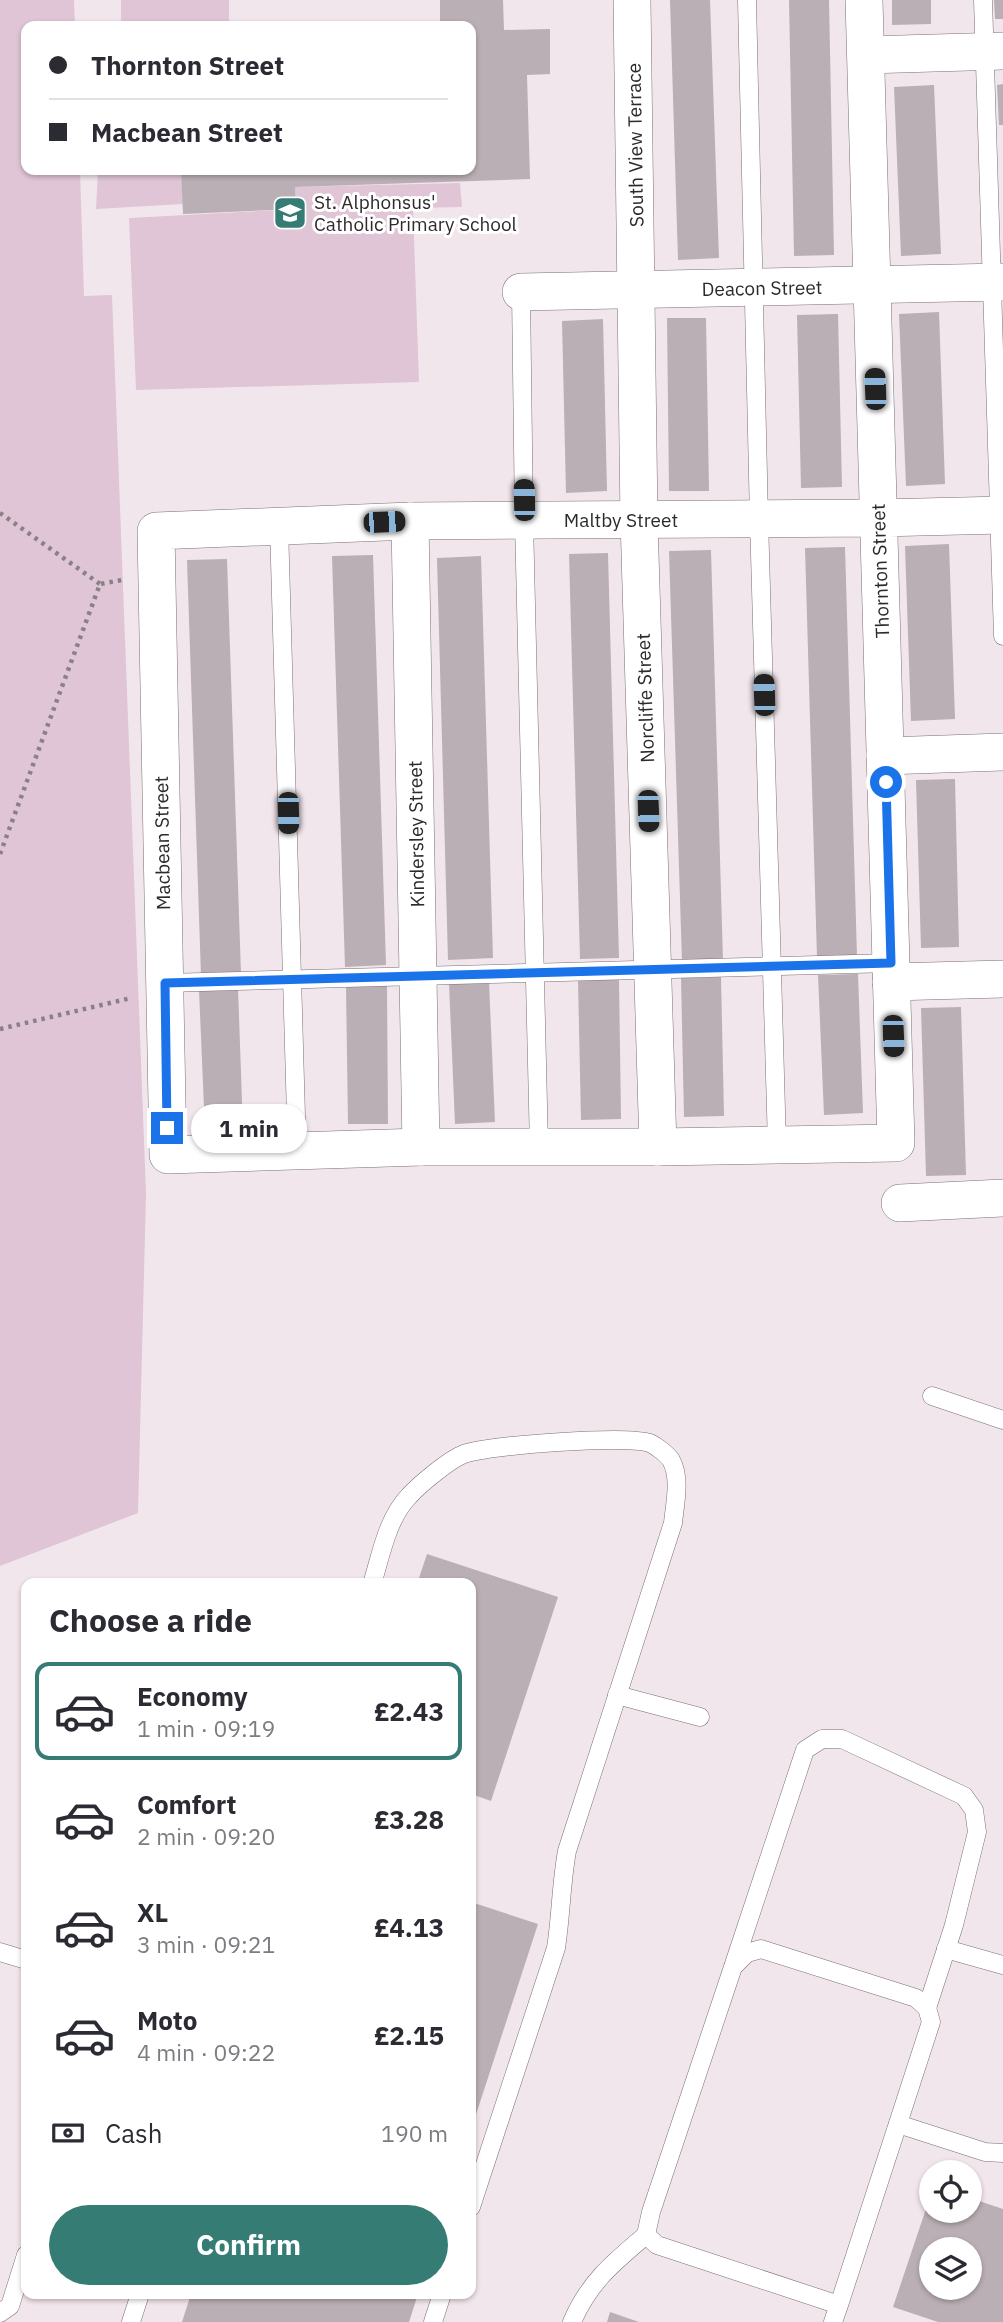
<!DOCTYPE html>
<meta charset="utf-8">
<style>
:root{--surface:#fff;--page:#f7f7f7;--text:#2b2b33;--muted:#7c7c81;--line:#e1e1e2;--accent:#357c75}
body{margin:0;font-family:"IBM Plex Sans",sans-serif;background:var(--page);color:var(--text);height:100vh;display:flex;flex-direction:column;font-size:26px;white-space:nowrap}
*{box-sizing:border-box;margin:0}
p{font-size:23px;color:var(--muted)}
.icon{flex:none;width:38px;height:38px;fill:none;stroke:currentColor;stroke-width:2;stroke-linecap:round;stroke-linejoin:round}
.map{position:relative;flex:1;overflow:hidden}
.side{position:absolute;left:21px;top:1578px;width:455px;height:721px;display:flex;flex-direction:column;background:var(--surface);border-radius:14px;box-shadow:0 2px 5px #0004}
.side>*{flex:none}
.top-card{position:absolute;left:21px;top:21px;width:455px;height:154px;border-radius:14px;box-shadow:0 2px 5px #0004;display:grid;align-content:center;height:154px;padding:0 28px;background:var(--surface)}
.controls{position:absolute;left:919px;top:2160px;display:grid;gap:14px}
.controls a{display:grid;place-items:center;width:63px;height:63px;border-radius:50%;background:var(--surface);box-shadow:0 2px 5px #0004;font-size:35px}
.end{position:absolute;width:32px;height:32px;margin:-16px;border:9px solid #1a73e8;background:#fff;box-shadow:0 0 0 4px #fff}
.from{border-radius:50%}
.bubble{position:absolute;height:49px;border-radius:24px;background:var(--surface);box-shadow:0 2px 5px #0004;font-size:23px;font-weight:700;line-height:49px;text-align:center}
.car{position:absolute;width:21px;height:42px;margin:-21px -10px;border-radius:9px;box-shadow:0 0 5px 2px #0007;background:linear-gradient(#222 24%,#8ab4d8 0 40%,#222 0 76%,#8ab4d8 0 86%,#222 0)}
.top-card b{display:flex;align-items:center;gap:24px;height:66px;font-size:26px}
.top-card b+b{border-top:2px solid var(--line)}
.top-card i{width:18px;height:18px;background:var(--text)}
ul{padding:0;list-style:none}
li{display:flex;align-items:center;gap:21px;height:98px;margin:0 14px 10px;padding:0 14px;border:4px solid transparent;border-radius:14px}
li div{flex:1}
li b{display:block;font-size:26px}
li em{font-style:normal;font-weight:700}
li.active{border-color:var(--accent)}
li>.icon{width:63px;height:63px;stroke-width:1.5}
h2{padding:0 28px;font-size:32px;line-height:84px}
.pay{display:flex;align-items:center;gap:18px;height:77px;padding:0 28px;font-size:26px}
.pay p{margin-inline-start:auto}
.action{display:flex;gap:14px;margin-top:auto;padding:14px 28px}
.action a{flex:1;height:80px;border-radius:42px;background:var(--accent);color:#fff;font-size:28px;font-weight:700;line-height:80px;text-align:center}
.map>svg:first-child{display:block}
.green{fill:#dfc5d5}
.building{fill:#baafb5;fill-rule:evenodd}
.lines{fill:none;stroke-linecap:round;stroke-linejoin:round}
.service-casing{stroke:#796f75;stroke-width:19}
.minor-casing{stroke:#796f75;stroke-width:38}
.path{stroke:#898185;stroke-width:4.5;stroke-dasharray:3.5 5;stroke-linecap:butt}
.service{stroke:#fff;stroke-width:18}
.minor{stroke:#fff;stroke-width:37}
.route{stroke:#1a73e8;stroke-width:9}
.labels{text-anchor:middle;dominant-baseline:central;stroke-width:6;stroke-linejoin:round;paint-order:stroke}
.street-label{font-size:19px;fill:#2e2a2c;stroke:#fff}
.poi-label{font-size:19px;fill:#2e2a2c;stroke:#fff;text-anchor:start}
</style>
<div class="map">
<svg width="1003" height="2322" viewBox="0 0 1003 2322">
<rect width="100%" height="100%" fill="#f2e6ed"/>
<g class="green">
<polygon points="0,0 74,0 75,26 26,26 26,170 80,170 84,296 112,295 146,1194 138,1513 0,1566"/>
<polygon points="121,0 229,0 229,24 226,26 121,26"/>
<polygon points="98,170 181,170 183,204 96,209"/>
<polygon points="460,183 462,207 413,208 419,382 136,390 129,218 296,209 295,187"/>
</g>
<g class="building">
<polygon points="440,0 503,0 504,30 550,29 550,74 527,75 530,179 295,187 296,209 183,214 181,170 471,170 471,26 440,26"/>
<polygon points="670,0 710,0 719,258 678,260"/>
<polygon points="789,0 829,0 834,255 794,256"/>
<polygon points="892,0 931,0 931,24 892,25"/>
<polygon points="994,0 1003,0 1003,19 995,19"/>
<polygon points="1003,84 1003,125 999,125 997,85"/>
<polygon points="934,85 941,254 901,256 894,87"/>
<polygon points="939,312 945,484 906,486 899,314"/>
<polygon points="838,314 842,487 801,488 797,315"/>
<polygon points="667,318 706,318 709,491 669,491"/>
<polygon points="603,319 607,491 566,493 562,321"/>
<polygon points="949,544 955,719 911,721 905,546"/>
<polygon points="845,547 857,956 817,958 805,548"/>
<polygon points="711,550 723,961 682,962 669,551"/>
<polygon points="608,553 619,958 580,959 569,554"/>
<polygon points="373,555 386,965 345,967 332,556"/>
<polygon points="481,556 493,958 448,960 437,558"/>
<polygon points="227,559 241,974 201,976 187,560"/>
<polygon points="955,779 959,947 921,948 916,780"/>
<polygon points="858,974 863,1113 824,1115 818,975"/>
<polygon points="721,977 724,1116 684,1117 681,978"/>
<polygon points="619,979 621,1119 581,1120 578,980"/>
<polygon points="489,982 495,1122 455,1124 449,984"/>
<polygon points="387,985 388,1124 348,1124 346,986"/>
<polygon points="238,988 243,1130 205,1131 199,990"/>
<polygon points="961,1007 966,1175 926,1176 921,1008"/>
<polygon points="427,1554 558,1597 491,1801 471,1794 471,1584 417,1584"/>
<polygon points="471,1902 538,1924 471,2130"/>
<path d="M931,2194V2210H970V2198L1003,2209V2322H938L893,2307ZM931,2249H970V2287H931Z"/>
<polygon points="191,2294 418,2294 409,2322 182,2322"/>
<polygon points="610,2312 639,2322 607,2322"/>
</g>
<g class="lines">
<defs>
<g id="service">
<polyline points="747,0 759,519 777,1145"/>
<polyline points="983,0 1003,636"/>
<polyline points="521,292 524,521 539,1147"/>
<polyline points="279,526 297,1151"/>
<polyline points="165,983 891,963"/>
<polyline points="932,1396 1003,1420"/>
<path d="M372,1584C381,1555 387,1519 409,1496C419,1485 450,1459 464,1454C490,1445 626,1435 650,1443C656,1446 667,1454 671,1460C681,1478 675,1503 673,1523L567,1851C561,1884 561,1916 556,1948L471,2207"/>
<polyline points="617,1695 700,1717"/>
<polyline points="946,1949 1003,1965"/>
<polyline points="0,1952 26,1960"/>
<polyline points="734,1964 805,1750 822,1739 842,1739 964,1796 974,1810 977,1832 954,1925 927,2008"/>
<polyline points="898,2124 985,2152 1003,2153"/>
<polyline points="0,2313 10,2306 26,2255"/>
<polyline points="131,2322 140,2294"/>
<polyline points="433,2322 442,2294"/>
<path d="M572,2322C589,2282 614,2262 646,2235"/>
<polyline points="833,2322 839,2305 931,2022 927,2008 916,1998 761,1949 747,1953 733,1967 651,2212 646,2235 657,2245 839,2305"/>
</g>
<g id="minor">
<polyline points="632,0 639,520 658,1147"/>
<polyline points="864,0 896,1143 658,1147 421,1147 168,1155 156,531 410,521 879,518 1003,515"/>
<polyline points="866,55 1003,51"/>
<polyline points="521,292 1003,282"/>
<polyline points="410,521 421,1147"/>
<polyline points="885,756 1003,752"/>
<polyline points="891,982 1003,979"/>
<polyline points="900,1203 1003,1198"/>
</g>
</defs>
<use href="#service" class="service-casing"/>
<use href="#minor" class="minor-casing"/>
<g class="path">
<polyline points="0,513 100,584"/>
<polyline points="0,854 100,584 122,580"/>
<polyline points="0,1029 131,998"/>
</g>
<use href="#service" class="service"/>
<use href="#minor" class="minor"/>
</g>
<g class="lines">
<polyline class="route" points="167,1128 165,983 891,963 886,782"/>
</g>
<defs>
<symbol id="school-square" viewBox="-11 -11 22 22"><rect x="-9" y="-9" width="18" height="18" rx="4" fill="#357c75" stroke="#fff"/><path d="M0-5L7-2L0 1L-7-2ZM-4 1L0 2.5L4 1V4Q0 6-4 4Z" fill="#fff"/></symbol>
</defs>
<g fill-rule="evenodd">
<use href="#school-square" x="271" y="194" width="38" height="38"/>
</g>
<g class="labels">
<g class="street-label">
<text transform="translate(635 145) rotate(-91)">South View Terrace</text>
<text transform="translate(762 288) rotate(-1)">Deacon Street</text>
<text x="621" y="520">Maltby Street</text>
<text transform="translate(880 571) rotate(-92)">Thornton Street</text>
<text transform="translate(645 698) rotate(-92)">Norcliffe Street</text>
<text transform="translate(416 834) rotate(-91)">Kindersley Street</text>
<text transform="translate(162 843) rotate(-91)">Macbean Street</text>
</g>
<g class="poi-label">
<text x="314" y="202">St. Alphonsus'<tspan x="314" dy="22">Catholic Primary School</tspan></text>
</g>
</g>
</svg>
<div class="controls">
<a><svg class="icon" aria-label="locate" viewBox="0 0 24 24"><circle cx="12" cy="12" r="6"/><path d="M12 2v4M12 18v4M2 12h4M18 12h4"/></svg></a>
<a><svg class="icon" aria-label="layers" viewBox="0 0 24 24"><path d="M12 4l9 5-9 5-9-5zM3 14l9 5 9-5"/></svg></a>
</div>
<i class="end from" style="left:886px;top:782px"></i>
<i class="end" style="left:167px;top:1128px"></i>
<div class="bubble" style="left:191px;top:1104px;width:116px">1 min</div>
<i class="car" style="left:875px;top:389px;rotate:358deg"></i>
<i class="car" style="left:524px;top:500px;rotate:359deg"></i>
<i class="car" style="left:384px;top:522px;rotate:88deg"></i>
<i class="car" style="left:764px;top:695px;rotate:358deg"></i>
<i class="car" style="left:648px;top:811px;rotate:178deg"></i>
<i class="car" style="left:288px;top:813px;rotate:179deg"></i>
<i class="car" style="left:893px;top:1036px;rotate:178deg"></i>
<div class="top-card">
<b><i class="from"></i>Thornton Street</b>
<b><i></i>Macbean Street</b>
</div>
<section class="side">
<h2>Choose a ride</h2>
<ul>
<li class="active"><svg class="icon" aria-label="car" viewBox="0 0 24 24"><path d="M5 17H2v-5l4-1 3-4h7l3 4 3 1v5h-3M9 17h6M6 11h13"/><circle cx="7" cy="17" r="2"/><circle cx="17" cy="17" r="2"/></svg><div><b>Economy</b><p>1 min · 09:19</p></div><em>£2.43</em></li>
<li><svg class="icon" aria-label="car" viewBox="0 0 24 24"><path d="M5 17H2v-5l4-1 3-4h7l3 4 3 1v5h-3M9 17h6M6 11h13"/><circle cx="7" cy="17" r="2"/><circle cx="17" cy="17" r="2"/></svg><div><b>Comfort</b><p>2 min · 09:20</p></div><em>£3.28</em></li>
<li><svg class="icon" aria-label="car" viewBox="0 0 24 24"><path d="M5 17H2v-5l4-1 3-4h7l3 4 3 1v5h-3M9 17h6M6 11h13"/><circle cx="7" cy="17" r="2"/><circle cx="17" cy="17" r="2"/></svg><div><b>XL</b><p>3 min · 09:21</p></div><em>£4.13</em></li>
<li><svg class="icon" aria-label="car" viewBox="0 0 24 24"><path d="M5 17H2v-5l4-1 3-4h7l3 4 3 1v5h-3M9 17h6M6 11h13"/><circle cx="7" cy="17" r="2"/><circle cx="17" cy="17" r="2"/></svg><div><b>Moto</b><p>4 min · 09:22</p></div><em>£2.15</em></li>
</ul>
<div class="pay"><svg class="icon" aria-label="cash" viewBox="0 0 24 24"><path d="M3 7h18v10H3z"/><circle cx="12" cy="12" r="2"/></svg>Cash<p>190 m</p></div>
<div class="action"><a>Confirm</a></div>
</section>
</div>
